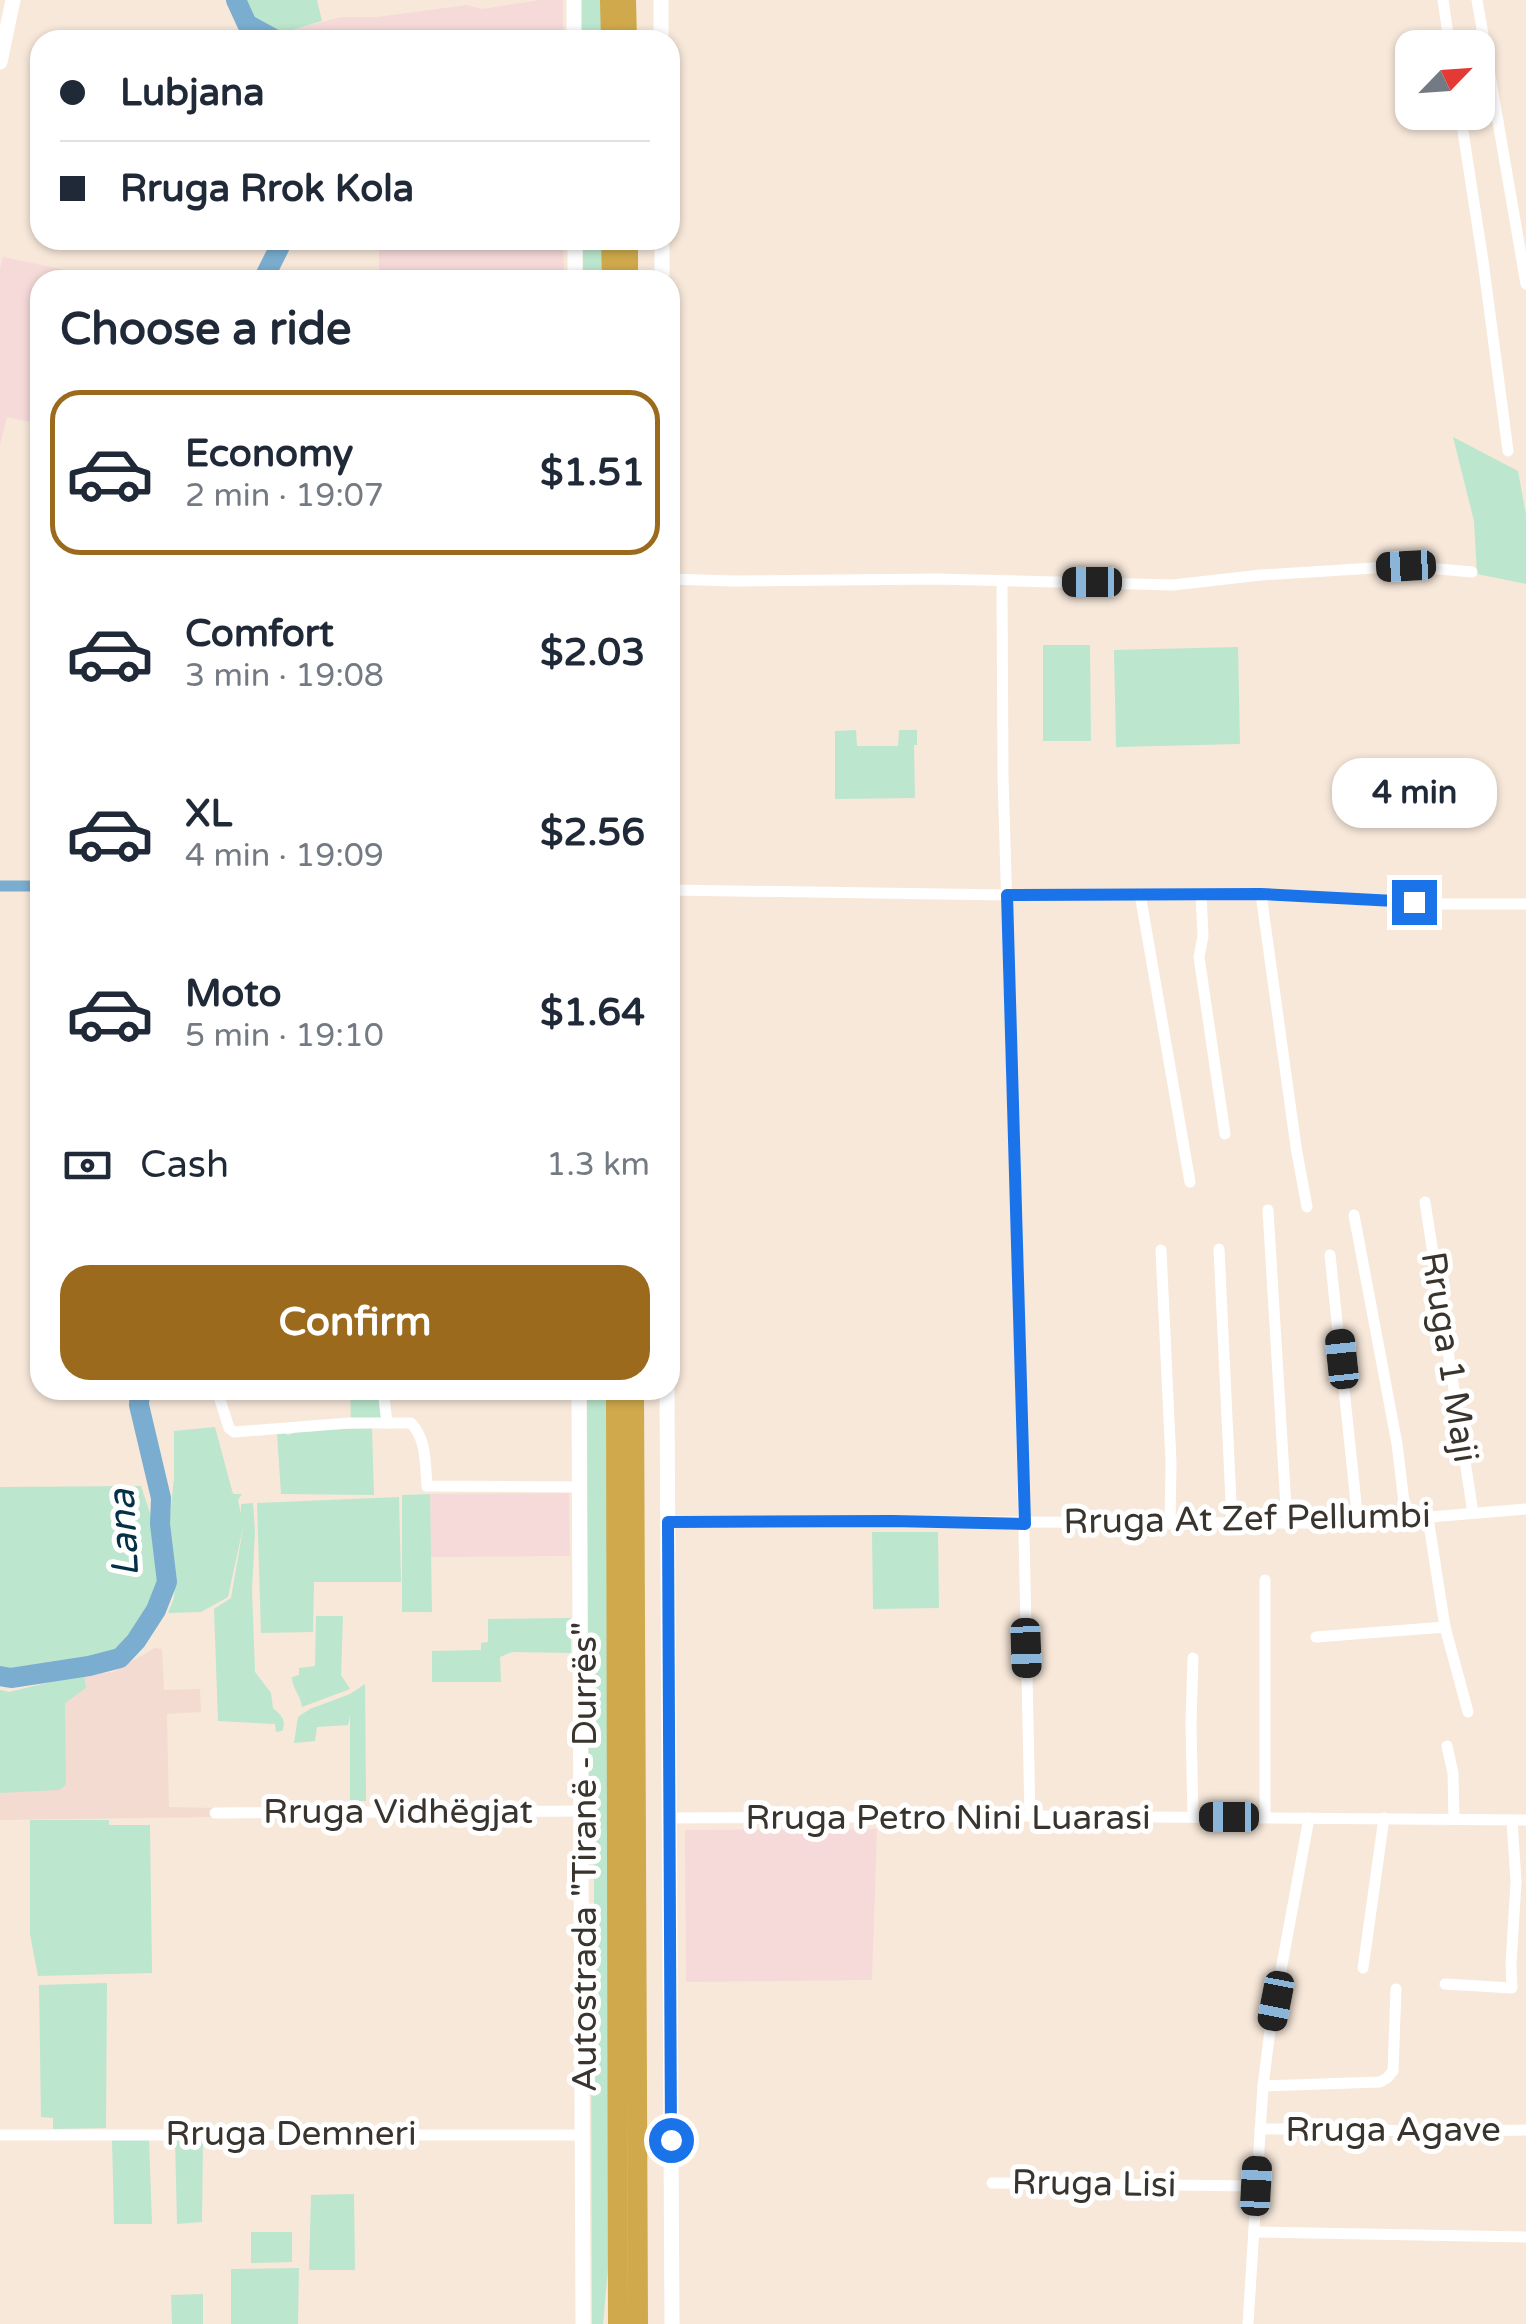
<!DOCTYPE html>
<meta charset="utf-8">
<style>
:root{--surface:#fff;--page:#f6f6f7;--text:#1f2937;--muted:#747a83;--line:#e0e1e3;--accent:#9b6a1d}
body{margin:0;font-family:"Varela Round",sans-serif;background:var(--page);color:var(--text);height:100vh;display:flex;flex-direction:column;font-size:38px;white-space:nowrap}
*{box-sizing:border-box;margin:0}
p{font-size:32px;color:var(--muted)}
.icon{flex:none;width:55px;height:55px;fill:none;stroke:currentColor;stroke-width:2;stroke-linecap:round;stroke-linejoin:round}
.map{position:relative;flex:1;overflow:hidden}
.details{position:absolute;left:30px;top:270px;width:650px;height:1130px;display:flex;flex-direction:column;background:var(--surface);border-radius:30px;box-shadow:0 2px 8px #0004}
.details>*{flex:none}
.banner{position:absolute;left:30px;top:30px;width:650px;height:220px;border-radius:30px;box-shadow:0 2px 8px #0004;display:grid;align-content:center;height:220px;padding:0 30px;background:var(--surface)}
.needle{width:65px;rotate:65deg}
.controls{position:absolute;left:1395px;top:30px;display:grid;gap:20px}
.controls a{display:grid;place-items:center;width:100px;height:100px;border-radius:20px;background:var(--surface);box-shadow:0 2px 8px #0004;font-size:50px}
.end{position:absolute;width:45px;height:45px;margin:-22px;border:12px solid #1a73e8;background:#fff;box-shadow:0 0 0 5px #fff}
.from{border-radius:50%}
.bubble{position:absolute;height:70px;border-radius:30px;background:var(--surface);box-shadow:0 2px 8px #0004;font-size:32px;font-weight:700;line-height:70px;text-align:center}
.car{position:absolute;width:30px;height:60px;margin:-30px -15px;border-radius:12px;box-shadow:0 0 8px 2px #0007;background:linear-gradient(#222 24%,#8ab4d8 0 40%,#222 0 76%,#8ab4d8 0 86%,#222 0)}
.banner b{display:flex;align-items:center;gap:35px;height:95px;font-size:38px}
.banner b+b{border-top:2px solid var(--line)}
.banner i{width:25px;height:25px;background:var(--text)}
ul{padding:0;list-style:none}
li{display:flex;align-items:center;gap:30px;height:165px;margin:0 20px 15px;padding:0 10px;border:5px solid transparent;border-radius:30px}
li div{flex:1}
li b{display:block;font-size:38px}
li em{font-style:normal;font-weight:700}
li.selected{border-color:var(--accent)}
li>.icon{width:90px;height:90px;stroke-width:1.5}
h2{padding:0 30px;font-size:45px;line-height:120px}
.pay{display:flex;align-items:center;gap:25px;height:110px;padding:0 30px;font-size:38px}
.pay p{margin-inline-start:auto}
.cta{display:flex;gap:20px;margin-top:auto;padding:20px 30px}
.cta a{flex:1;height:115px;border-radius:30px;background:var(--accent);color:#fff;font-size:40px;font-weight:700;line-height:115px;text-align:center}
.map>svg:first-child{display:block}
.industrial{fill:#f5dad9}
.medical{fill:#f4dbd2}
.green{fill:#bce6ce}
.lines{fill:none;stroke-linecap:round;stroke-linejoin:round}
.canal{stroke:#7aadcf;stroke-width:11}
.river{stroke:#7aadcf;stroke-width:20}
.minor{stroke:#fff;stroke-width:11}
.secondary{stroke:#fff;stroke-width:15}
.motorway{stroke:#cfa94b;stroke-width:20}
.route{stroke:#1a73e8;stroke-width:12}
.labels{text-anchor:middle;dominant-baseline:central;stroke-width:10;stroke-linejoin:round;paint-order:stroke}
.street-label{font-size:35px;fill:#3a342e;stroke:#fff}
.water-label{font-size:38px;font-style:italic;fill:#053148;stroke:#fff}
</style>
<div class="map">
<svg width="1526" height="2324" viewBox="0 0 1526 2324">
<rect width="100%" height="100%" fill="#f7e8da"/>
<g class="industrial">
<polygon points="540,0 563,0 563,40 288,40 284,37 285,32 341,17 377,17 467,5 482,9"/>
<polygon points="379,240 563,240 564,280 271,280 275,270 379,271"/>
<polygon points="3,257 75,272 74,280 40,280 40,424 7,417 0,445 0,269"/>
<polygon points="569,1493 570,1556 431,1557 430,1494"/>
<polygon points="877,1829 872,1980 686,1982 685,1830"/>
</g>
<polygon class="medical" points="155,1648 162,1649 164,1690 200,1689 201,1712 167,1714 169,1807 215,1808 215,1817 0,1820 0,1690 9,1692 84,1674 113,1672"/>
<g class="green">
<polygon points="246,0 317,0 322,21 286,32 284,37 251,17"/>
<rect x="581" y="0" width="22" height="40"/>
<polygon points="583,240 604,240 605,280 583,280"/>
<polygon points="1453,437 1518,471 1526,515 1526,584 1477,574 1474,521"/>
<polygon points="1043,645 1090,645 1091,741 1043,741"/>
<polygon points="1238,647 1240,744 1116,747 1114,650"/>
<polygon points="856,730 857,746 898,746 899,730 917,730 917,745 914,745 915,798 835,799 835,731"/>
<polygon points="350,1390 381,1390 381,1418 351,1421"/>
<polygon points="587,1390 610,1390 613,2212 603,2324 592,2324 591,2013 597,2012 596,1939 591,1939 590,1914 594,1907 594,1843 589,1830"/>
<path d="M215,1427L233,1494H242L238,1500L241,1514V1504L253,1503L255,1532L252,1590L255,1672L271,1693L273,1708C281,1715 287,1720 282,1731L276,1732L275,1724L218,1721L214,1609L231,1598L244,1523L228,1597L201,1612L168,1613L174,1598L175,1576L168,1536L174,1478V1431Z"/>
<polygon points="372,1428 374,1495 281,1494 277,1433 284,1431 287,1435 292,1434 293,1431 309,1430 310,1432 318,1430"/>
<polygon points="141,1486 151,1516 160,1581 152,1605 141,1625 126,1645 115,1655 14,1674 0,1672 0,1487"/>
<polygon points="430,1494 432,1612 402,1612 402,1495"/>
<polygon points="399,1497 401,1582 314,1582 313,1632 261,1633 257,1503"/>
<polygon points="872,1532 938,1532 939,1608 873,1609"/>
<path d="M316,1616H343L341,1675L350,1689L302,1707C301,1695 292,1689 292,1677L299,1675V1668L315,1666Z"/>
<polygon points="571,1618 571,1653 512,1652 500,1657 501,1682 432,1682 432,1651 481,1650 481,1643 488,1642 488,1619"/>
<polygon points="84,1674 86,1688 65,1703 66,1785 59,1790 0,1793 0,1690 9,1692"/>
<polygon points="365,1684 366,1801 350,1801 350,1715 348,1725 317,1727 315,1741 294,1743 298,1717 310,1709 350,1694"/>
<polygon points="30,1820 109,1820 109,1825 150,1825 152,1973 38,1976 30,1934"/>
<polygon points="107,1983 106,2128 53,2129 53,2118 41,2117 39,1985"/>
<polygon points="203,2138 202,2222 177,2224 175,2139"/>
<polygon points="112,2139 149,2139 152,2224 114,2224"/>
<polygon points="354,2194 355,2270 309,2270 311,2195"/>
<polygon points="251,2232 292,2232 292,2262 251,2263"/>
<polygon points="299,2268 298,2324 231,2324 231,2269"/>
<polygon points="203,2294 203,2324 172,2324 171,2295"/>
</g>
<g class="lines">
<polyline class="canal" points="0,886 40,886"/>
<g class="river">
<polyline points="236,0 247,24 276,40"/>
<polyline points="263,280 283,240"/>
<polyline points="0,1676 11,1678 89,1666 120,1658 136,1641 156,1610 167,1582 160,1524 161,1498 139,1405 140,1390"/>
</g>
<g class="minor">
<polyline points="1443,0 1450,48"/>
<polyline points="1477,0 1526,284"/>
<polyline points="1460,112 1483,261 1508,451"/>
<polyline points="670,579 734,581 936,579 1173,585 1261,575 1406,566 1472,572"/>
<polyline points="1002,581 1003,776 1020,1347 1030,1816"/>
<polyline points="670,890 1007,895 1261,894 1443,904 1526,904"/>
<polyline points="1140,894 1190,1182"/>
<polyline points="1201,894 1203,936 1199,957 1225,1134"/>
<polyline points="1261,894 1296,1147 1307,1207"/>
<polyline points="1425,1202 1473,1513"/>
<polyline points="1268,1210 1287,1523"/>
<polyline points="1354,1215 1397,1444 1406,1519"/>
<polyline points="1219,1249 1232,1523"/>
<polyline points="1161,1250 1171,1462 1170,1524"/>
<polyline points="1330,1255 1358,1522"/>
<path d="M217,1390L229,1428L234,1432L349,1423H411C427,1440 425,1464 427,1486L580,1487"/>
<polyline points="383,1390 387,1423"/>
<polyline points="1428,1518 1445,1627 1468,1712"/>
<polyline points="668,1521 1309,1523 1406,1519 1526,1509"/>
<polyline points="1316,1637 1445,1627"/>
<polyline points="1193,1658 1191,1724 1193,1817"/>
<polyline points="1447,1746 1453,1773 1454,1819"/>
<polyline points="215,1813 581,1811"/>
<polyline points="1265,1817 1265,1580"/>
<polyline points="669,1818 1030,1816 1526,1820"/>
<polyline points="1363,1968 1384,1818"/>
<polyline points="1445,1984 1512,1988 1511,1965 1516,1881 1512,1820"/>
<polyline points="1263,2086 1380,2082 1387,2078 1393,2071 1396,1989"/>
<polyline points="1260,2129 1364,2129 1421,2132 1526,2130"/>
<polyline points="0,2135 582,2135"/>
<polyline points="992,2183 1256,2186"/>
<polyline points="1254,2232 1526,2237"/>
<polyline points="1248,2324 1263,2086 1270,2030 1309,1818"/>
</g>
<g class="secondary">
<polyline points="574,0 574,40"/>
<polyline points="661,0 661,40"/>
<polyline points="0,62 13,0"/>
<polyline points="575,240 575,280"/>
<polyline points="662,240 662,280"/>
<polyline points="579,1390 583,2324"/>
<polyline points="667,1390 672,2324"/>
</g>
<g class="motorway">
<polyline points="610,0 611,40"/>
<polyline points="626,0 627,40"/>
<polyline points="611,240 612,280"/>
<polyline points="628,240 628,280"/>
<polyline points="616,1390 618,2324"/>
<polyline points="634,1390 638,2324"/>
</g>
</g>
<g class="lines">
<polyline class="route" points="671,2140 668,1522 892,1521 1025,1524 1007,895 1261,894 1414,902"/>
</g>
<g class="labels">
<g class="street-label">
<text transform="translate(1449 1357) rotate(81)">Rruga 1 Maji</text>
<text transform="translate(1247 1519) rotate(-1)">Rruga At Zef Pellumbi</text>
<text x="398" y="1812">Rruga Vidhëgjat</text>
<text x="948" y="1818">Rruga Petro Nini Luarasi</text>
<text transform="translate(585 1857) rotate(-90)">Autostrada "Tiranë - Durrës"</text>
<text x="1393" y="2130">Rruga Agave</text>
<text x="291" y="2134">Rruga Demneri</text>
<text transform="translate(1094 2184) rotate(1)">Rruga Lisi</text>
</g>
<g class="water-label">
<text transform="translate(124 1533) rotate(-93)">Lana</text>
</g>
</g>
</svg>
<div class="controls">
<a><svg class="needle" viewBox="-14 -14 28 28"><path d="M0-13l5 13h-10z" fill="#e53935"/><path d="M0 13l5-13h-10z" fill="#747a83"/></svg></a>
</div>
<i class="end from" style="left:671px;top:2140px"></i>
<i class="end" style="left:1414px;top:902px"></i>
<div class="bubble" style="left:1332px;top:758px;width:165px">4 min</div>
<i class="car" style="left:1406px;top:566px;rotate:267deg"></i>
<i class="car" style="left:1092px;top:582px;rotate:270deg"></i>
<i class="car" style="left:1342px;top:1359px;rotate:354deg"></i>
<i class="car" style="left:1026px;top:1648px;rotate:178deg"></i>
<i class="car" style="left:1229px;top:1817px;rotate:270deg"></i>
<i class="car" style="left:1276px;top:2001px;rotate:191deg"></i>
<i class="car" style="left:1256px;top:2186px;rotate:3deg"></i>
<div class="banner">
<b><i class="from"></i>Lubjana</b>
<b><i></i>Rruga Rrok Kola</b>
</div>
<section class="details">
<h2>Choose a ride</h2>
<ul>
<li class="selected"><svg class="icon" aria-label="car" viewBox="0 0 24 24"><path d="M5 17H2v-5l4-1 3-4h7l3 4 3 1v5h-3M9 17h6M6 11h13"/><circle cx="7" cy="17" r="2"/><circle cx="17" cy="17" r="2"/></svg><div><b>Economy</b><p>2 min · 19:07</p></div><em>$1.51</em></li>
<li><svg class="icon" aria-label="car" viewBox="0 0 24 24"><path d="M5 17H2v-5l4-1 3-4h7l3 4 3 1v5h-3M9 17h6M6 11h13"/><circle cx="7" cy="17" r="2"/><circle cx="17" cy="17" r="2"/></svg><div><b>Comfort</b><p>3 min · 19:08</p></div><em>$2.03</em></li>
<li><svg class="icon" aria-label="car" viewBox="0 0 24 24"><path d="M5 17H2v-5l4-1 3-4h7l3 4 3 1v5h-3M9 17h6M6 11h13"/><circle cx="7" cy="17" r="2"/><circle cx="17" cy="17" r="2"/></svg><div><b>XL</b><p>4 min · 19:09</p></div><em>$2.56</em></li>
<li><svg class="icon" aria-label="car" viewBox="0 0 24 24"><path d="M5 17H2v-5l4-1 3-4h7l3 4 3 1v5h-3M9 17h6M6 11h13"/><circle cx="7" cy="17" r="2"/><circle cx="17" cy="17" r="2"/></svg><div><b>Moto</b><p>5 min · 19:10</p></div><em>$1.64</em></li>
</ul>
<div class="pay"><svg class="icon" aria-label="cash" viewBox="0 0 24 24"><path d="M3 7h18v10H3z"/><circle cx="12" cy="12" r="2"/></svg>Cash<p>1.3 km</p></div>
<div class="cta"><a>Confirm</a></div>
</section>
</div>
